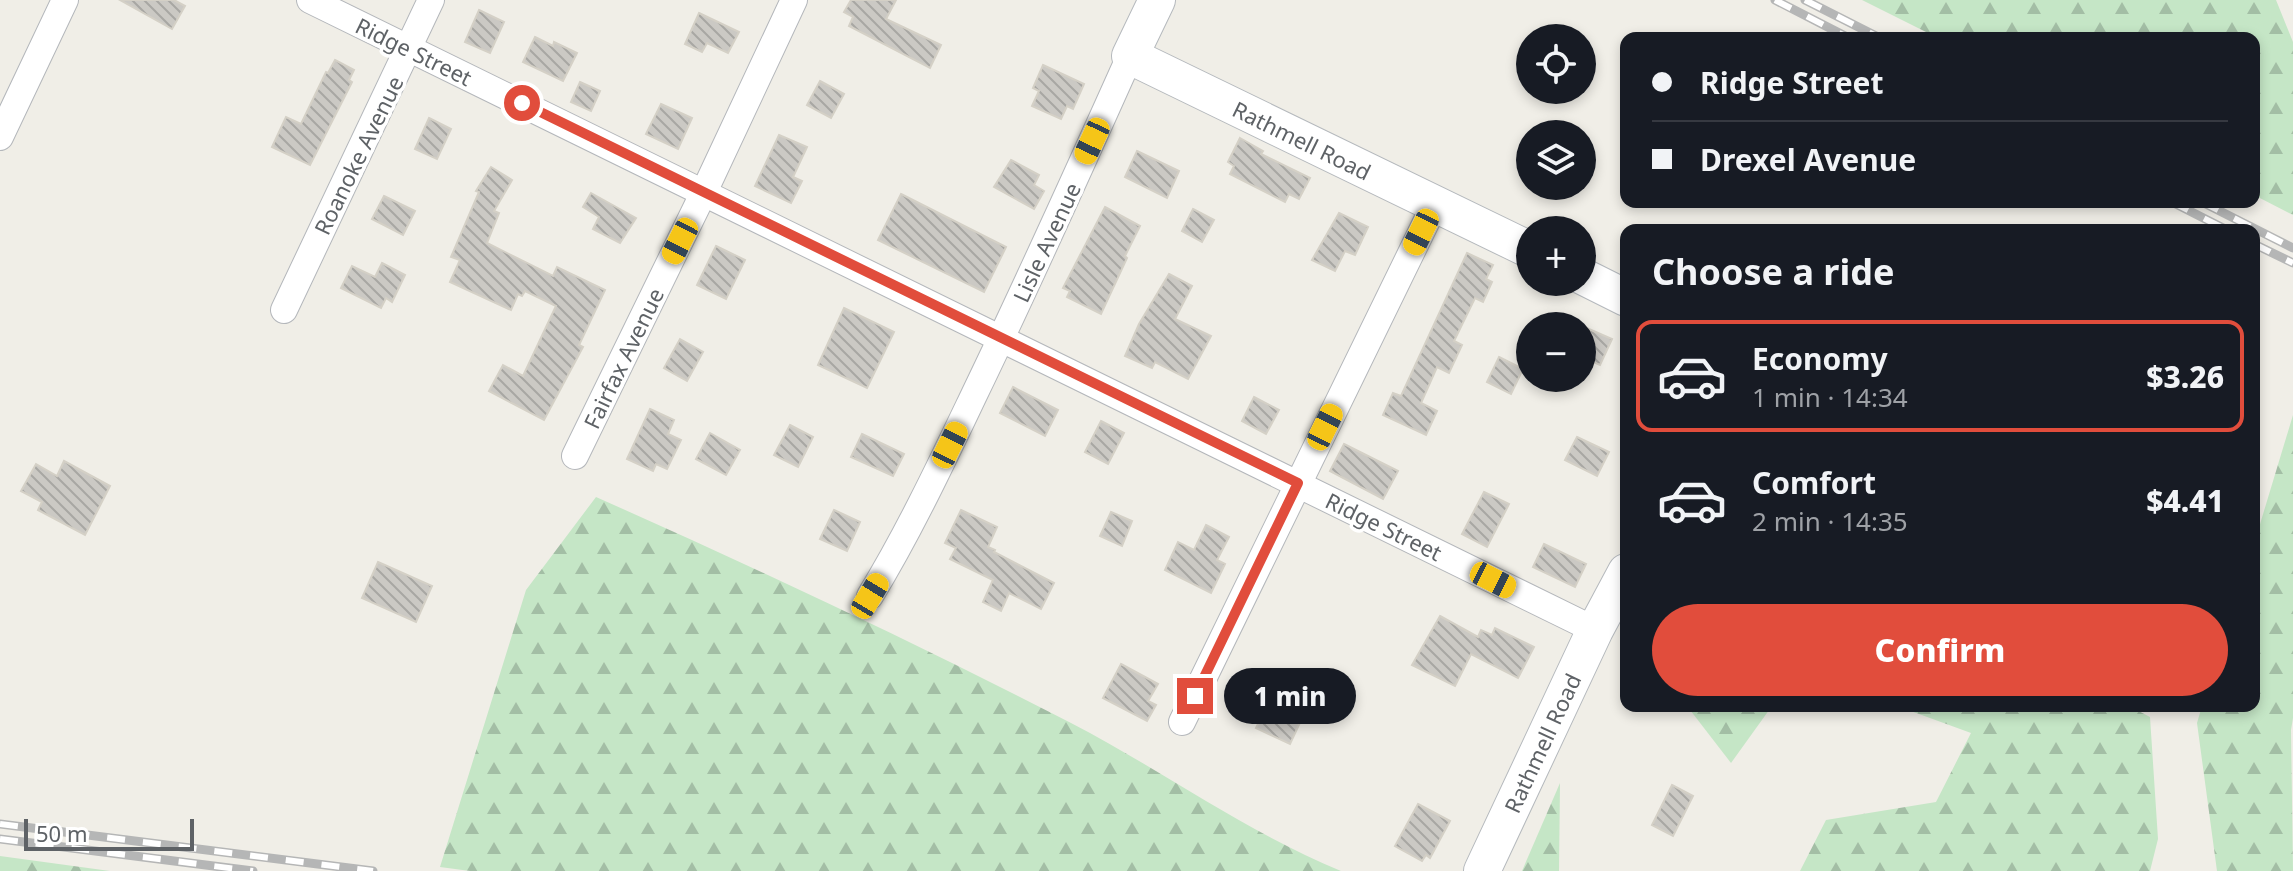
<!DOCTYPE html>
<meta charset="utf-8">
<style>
:root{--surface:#171b24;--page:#242831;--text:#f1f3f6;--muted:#9ea1a6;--line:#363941;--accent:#e14d3c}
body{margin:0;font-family:"Noto Sans",sans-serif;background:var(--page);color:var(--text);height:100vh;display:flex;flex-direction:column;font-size:30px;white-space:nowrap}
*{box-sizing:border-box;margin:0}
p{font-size:26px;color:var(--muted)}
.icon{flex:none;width:44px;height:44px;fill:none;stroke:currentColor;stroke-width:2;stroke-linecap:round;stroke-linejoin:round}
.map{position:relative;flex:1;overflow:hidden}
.details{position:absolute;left:1620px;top:224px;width:640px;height:488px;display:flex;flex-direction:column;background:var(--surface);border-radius:16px;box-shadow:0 4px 12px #0003}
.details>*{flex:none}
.banner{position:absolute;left:1620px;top:32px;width:640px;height:176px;border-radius:16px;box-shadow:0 4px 12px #0003;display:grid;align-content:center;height:176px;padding:0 32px;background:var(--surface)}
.fabs{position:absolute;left:1516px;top:24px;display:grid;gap:16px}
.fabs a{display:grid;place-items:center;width:80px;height:80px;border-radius:50%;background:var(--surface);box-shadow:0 4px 12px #0003;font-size:40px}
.scale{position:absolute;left:24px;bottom:20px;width:170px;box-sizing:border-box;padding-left:8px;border:4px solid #5e6266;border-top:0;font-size:22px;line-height:28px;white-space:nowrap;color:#5e6266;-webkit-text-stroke:6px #fff;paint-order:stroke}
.end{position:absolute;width:36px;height:36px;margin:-18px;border:10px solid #e14d3c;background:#fff;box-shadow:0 0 0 4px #fff}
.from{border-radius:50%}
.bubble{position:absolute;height:56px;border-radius:28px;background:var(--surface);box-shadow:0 4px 12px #0003;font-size:26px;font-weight:800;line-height:56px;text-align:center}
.car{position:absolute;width:24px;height:48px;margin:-24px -12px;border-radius:10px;box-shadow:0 0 6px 2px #0007;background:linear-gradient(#f5c518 24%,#345 0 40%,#f5c518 0 76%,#345 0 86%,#f5c518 0)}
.banner b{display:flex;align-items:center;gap:28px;height:76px;font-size:30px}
.banner b+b{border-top:2px solid var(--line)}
.banner i{width:20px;height:20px;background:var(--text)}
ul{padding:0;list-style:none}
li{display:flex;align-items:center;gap:24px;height:112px;margin:0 16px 12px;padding:0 16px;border:4px solid transparent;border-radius:16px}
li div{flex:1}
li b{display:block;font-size:30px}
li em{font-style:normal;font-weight:800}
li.active{border-color:var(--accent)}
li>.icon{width:72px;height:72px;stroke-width:1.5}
h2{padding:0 32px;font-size:36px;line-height:96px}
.action{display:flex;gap:16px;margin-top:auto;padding:16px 32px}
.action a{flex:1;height:92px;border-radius:48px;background:var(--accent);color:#fff;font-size:32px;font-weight:800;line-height:92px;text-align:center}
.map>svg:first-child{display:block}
.forest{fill:url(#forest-firs)}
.building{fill:url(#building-back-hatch);stroke:#d4d0c6;stroke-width:2}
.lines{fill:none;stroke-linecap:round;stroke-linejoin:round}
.street-casing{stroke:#b4b7bb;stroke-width:28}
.secondary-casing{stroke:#b5b9bd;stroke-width:38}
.street{stroke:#fff;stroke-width:26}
.secondary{stroke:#fff;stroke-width:36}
.rail-casing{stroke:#b5b6b6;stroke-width:9}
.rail{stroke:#fff;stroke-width:6;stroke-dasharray:18;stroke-linecap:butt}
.route{stroke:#e14d3c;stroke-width:10}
.labels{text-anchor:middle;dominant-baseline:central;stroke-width:7;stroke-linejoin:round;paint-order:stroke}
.street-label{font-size:22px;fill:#5e6266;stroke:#fff}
</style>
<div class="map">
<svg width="2293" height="871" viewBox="0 0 2293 871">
<defs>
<pattern id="forest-firs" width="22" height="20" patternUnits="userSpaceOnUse" patternTransform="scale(2)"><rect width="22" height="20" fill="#c5e6c6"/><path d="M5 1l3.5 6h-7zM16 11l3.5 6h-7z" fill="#a3bea5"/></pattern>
<pattern id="building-back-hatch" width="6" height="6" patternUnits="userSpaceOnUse" patternTransform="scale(2)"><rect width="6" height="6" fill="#cbc9c4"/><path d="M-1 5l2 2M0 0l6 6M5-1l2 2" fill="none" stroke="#a8a7a3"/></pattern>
</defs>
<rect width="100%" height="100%" fill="#f0eee7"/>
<g class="forest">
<polygon points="1862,0 2276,0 2293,42 2293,215 2254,195 2254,38 1938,38"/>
<polygon points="2293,415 2293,718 2291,730 2293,871 2217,871 2197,723 2202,706 2254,706 2254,544"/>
<path d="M596,497C756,568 916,643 1071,723C1162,770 1246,832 1341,871H470L440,867L526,590Z"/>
<polygon points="1687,706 1772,706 1731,763"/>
<polygon points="1897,706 2129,706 2150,717 2158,839 2150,871 1800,871 1826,820 1936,802 1971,733"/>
<polygon points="1560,783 1559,871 1522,871"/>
<polygon points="0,856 110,871 0,871"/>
</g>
<g class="building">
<polygon points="120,0 174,0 185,6 172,29"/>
<polygon points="851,0 896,0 886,19 941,45 930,68 849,26 853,17 844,12"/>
<polygon points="479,10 504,22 490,53 465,42"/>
<polygon points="699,13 739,32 728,53 707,43 702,52 685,44"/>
<polygon points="535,37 553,46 554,42 577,53 563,81 523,62"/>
<polygon points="335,60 354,70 349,80 352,82 310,165 272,147 286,117 301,124 326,72 328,73"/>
<polygon points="1043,65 1084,84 1073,109 1067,106 1061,119 1032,106 1039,91 1033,88"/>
<polygon points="820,81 844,94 831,118 807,105"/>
<polygon points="580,82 600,91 591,111 571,102"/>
<polygon points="661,104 692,118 678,149 646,134"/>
<polygon points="429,118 451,129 437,159 415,149"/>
<polygon points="779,135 807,147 793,177 802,181 791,203 755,186"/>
<polygon points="1240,138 1263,151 1261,154 1310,178 1299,199 1289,194 1285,202 1230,174 1234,166 1228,162"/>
<polygon points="1137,151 1179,171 1167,198 1125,177"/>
<polygon points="1011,160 1039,175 1034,185 1044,191 1034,209 994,187"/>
<polygon points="491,167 512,180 494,211 499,213 487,243 553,276 557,267 605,290 579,345 583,347 544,420 489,391 503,365 523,376 556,306 525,291 522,296 518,294 511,310 450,282 460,260 451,257 479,192 476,191"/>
<polygon points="591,193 636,218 620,243 593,229 599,217 583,207"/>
<polygon points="901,194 1006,247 984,292 878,240"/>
<polygon points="384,196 415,211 403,235 372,219"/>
<polygon points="1105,207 1140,226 1125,256 1127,258 1101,314 1067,297 1070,291 1063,288"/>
<polygon points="1193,209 1214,220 1202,242 1182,231"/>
<polygon points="1339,213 1368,227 1355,255 1345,251 1335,271 1312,260"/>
<polygon points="716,246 745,260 726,299 697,285"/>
<polygon points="1467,253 1493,265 1486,279 1492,282 1483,302 1475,298 1454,341 1462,345 1449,373 1437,367 1421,403 1437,411 1426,435 1383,415 1393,393 1401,396"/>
<polygon points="382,263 405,275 392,302 386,298 381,308 341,288 352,266 375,277"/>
<polygon points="1169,274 1192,286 1175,319 1211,336 1188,379 1155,362 1152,368 1125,356 1139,324"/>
<polygon points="844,308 894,332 867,388 818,365"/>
<polygon points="1582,326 1612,339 1600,365 1582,357"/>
<polygon points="680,339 703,352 687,381 664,368"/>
<polygon points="1499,357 1523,369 1511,394 1487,382"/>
<polygon points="1013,387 1058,410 1045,436 1000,413"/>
<polygon points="1254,397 1279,410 1266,434 1242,421"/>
<polygon points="650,409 674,420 668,434 681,440 667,469 656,464 653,471 627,459"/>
<polygon points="1101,421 1124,433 1108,464 1085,452"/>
<polygon points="790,425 813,437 798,467 774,455"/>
<polygon points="710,433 740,450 726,475 696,459"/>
<polygon points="862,434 904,454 893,476 851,457"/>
<polygon points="1577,437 1609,452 1597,476 1565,460"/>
<polygon points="1344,444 1398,471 1383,499 1330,471"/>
<polygon points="64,461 110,486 85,535 38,510 42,502 21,491 36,464 57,476"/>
<polygon points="1484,492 1509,504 1487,547 1462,534"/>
<polygon points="834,510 860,522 847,551 820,539"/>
<polygon points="961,510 997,527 988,547 995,550 994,552 1054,583 1041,609 1009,593 1001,611 983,602 993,580 950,559 956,548 945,543"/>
<polygon points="1111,512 1132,521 1122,546 1100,536"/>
<polygon points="1206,525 1229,537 1217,560 1225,564 1211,593 1165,570 1178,542 1194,550"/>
<polygon points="1544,544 1586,564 1575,587 1533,567"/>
<polygon points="378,562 432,586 416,622 362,598"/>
<polygon points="1440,616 1478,637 1481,630 1492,635 1495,628 1534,647 1518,678 1471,654 1455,686 1412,665"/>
<polygon points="1121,664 1158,684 1148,701 1156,705 1147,721 1103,698"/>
<polygon points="1278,682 1312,697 1290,744 1256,728"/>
<polygon points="1672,785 1693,796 1673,836 1652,825"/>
<polygon points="1418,804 1450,821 1430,858 1426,855 1422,861 1395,846"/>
</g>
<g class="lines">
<defs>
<g id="street">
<polyline points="310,0 1595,630"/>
<polyline points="0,137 65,0"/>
<polyline points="284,310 431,0"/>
<polyline points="575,456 704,192 794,0"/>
<path d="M870,596C909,532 941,464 974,395C1028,283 1079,170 1130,56"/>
<polyline points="1182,722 1435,204"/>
</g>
<g id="secondary">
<polyline points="1157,0 1130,56 1530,250"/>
<polyline points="1582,276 1626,298"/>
<polyline points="1482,871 1595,630 1626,572"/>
</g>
</defs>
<use href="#street" class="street-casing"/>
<use href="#secondary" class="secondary-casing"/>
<use href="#street" class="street"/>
<use href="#secondary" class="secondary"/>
<defs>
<g id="rail">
<polyline points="1775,0 1849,38"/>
<polyline points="1805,0 1880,38"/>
<polyline points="2172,202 2227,230"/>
<polyline points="2202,202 2293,248"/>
<polyline points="2254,244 2293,263"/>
<polyline points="0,824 373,871"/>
<polyline points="0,839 253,871"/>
</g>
</defs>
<use href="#rail" class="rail-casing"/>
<use href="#rail" class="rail"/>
</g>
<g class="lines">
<polyline class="route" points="522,103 1298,483 1195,696"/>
</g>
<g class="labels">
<g class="street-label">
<text transform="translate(414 51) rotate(26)">Ridge Street</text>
<text transform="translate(1302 140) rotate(26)">Rathmell Road</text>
<text transform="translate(358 155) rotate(-64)">Roanoke Avenue</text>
<text transform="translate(1046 242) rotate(-65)">Lisle Avenue</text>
<text transform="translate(623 358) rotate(-64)">Fairfax Avenue</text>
<text transform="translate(1384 526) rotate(26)">Ridge Street</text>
<text transform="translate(1542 743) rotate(-65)">Rathmell Road</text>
</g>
</g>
</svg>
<div class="fabs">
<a><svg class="icon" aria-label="locate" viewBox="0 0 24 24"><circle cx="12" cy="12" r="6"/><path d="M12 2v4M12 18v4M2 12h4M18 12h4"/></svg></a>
<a><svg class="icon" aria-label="layers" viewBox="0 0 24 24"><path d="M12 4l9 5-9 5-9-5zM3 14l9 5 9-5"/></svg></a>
<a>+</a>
<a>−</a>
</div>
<div class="scale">50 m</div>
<i class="end from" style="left:522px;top:103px"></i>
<i class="end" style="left:1195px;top:696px"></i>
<div class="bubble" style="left:1224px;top:668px;width:132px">1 min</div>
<i class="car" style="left:1092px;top:141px;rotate:205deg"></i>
<i class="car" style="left:1421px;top:232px;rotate:206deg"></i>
<i class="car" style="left:680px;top:241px;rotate:207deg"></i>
<i class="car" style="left:1325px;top:427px;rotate:26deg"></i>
<i class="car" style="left:950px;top:445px;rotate:26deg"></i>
<i class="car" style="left:1493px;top:580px;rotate:117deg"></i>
<i class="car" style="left:870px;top:596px;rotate:31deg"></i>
<div class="banner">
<b><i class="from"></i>Ridge Street</b>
<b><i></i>Drexel Avenue</b>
</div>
<section class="details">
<h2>Choose a ride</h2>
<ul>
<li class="active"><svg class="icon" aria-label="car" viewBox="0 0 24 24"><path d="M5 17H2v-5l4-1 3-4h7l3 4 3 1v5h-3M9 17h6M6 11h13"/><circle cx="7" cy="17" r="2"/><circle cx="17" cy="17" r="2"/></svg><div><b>Economy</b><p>1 min · 14:34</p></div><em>$3.26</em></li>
<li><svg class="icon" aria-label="car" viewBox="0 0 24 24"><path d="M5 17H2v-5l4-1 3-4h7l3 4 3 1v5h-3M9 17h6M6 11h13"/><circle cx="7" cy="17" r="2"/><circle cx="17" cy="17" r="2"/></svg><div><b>Comfort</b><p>2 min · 14:35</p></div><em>$4.41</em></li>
</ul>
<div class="action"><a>Confirm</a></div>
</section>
</div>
